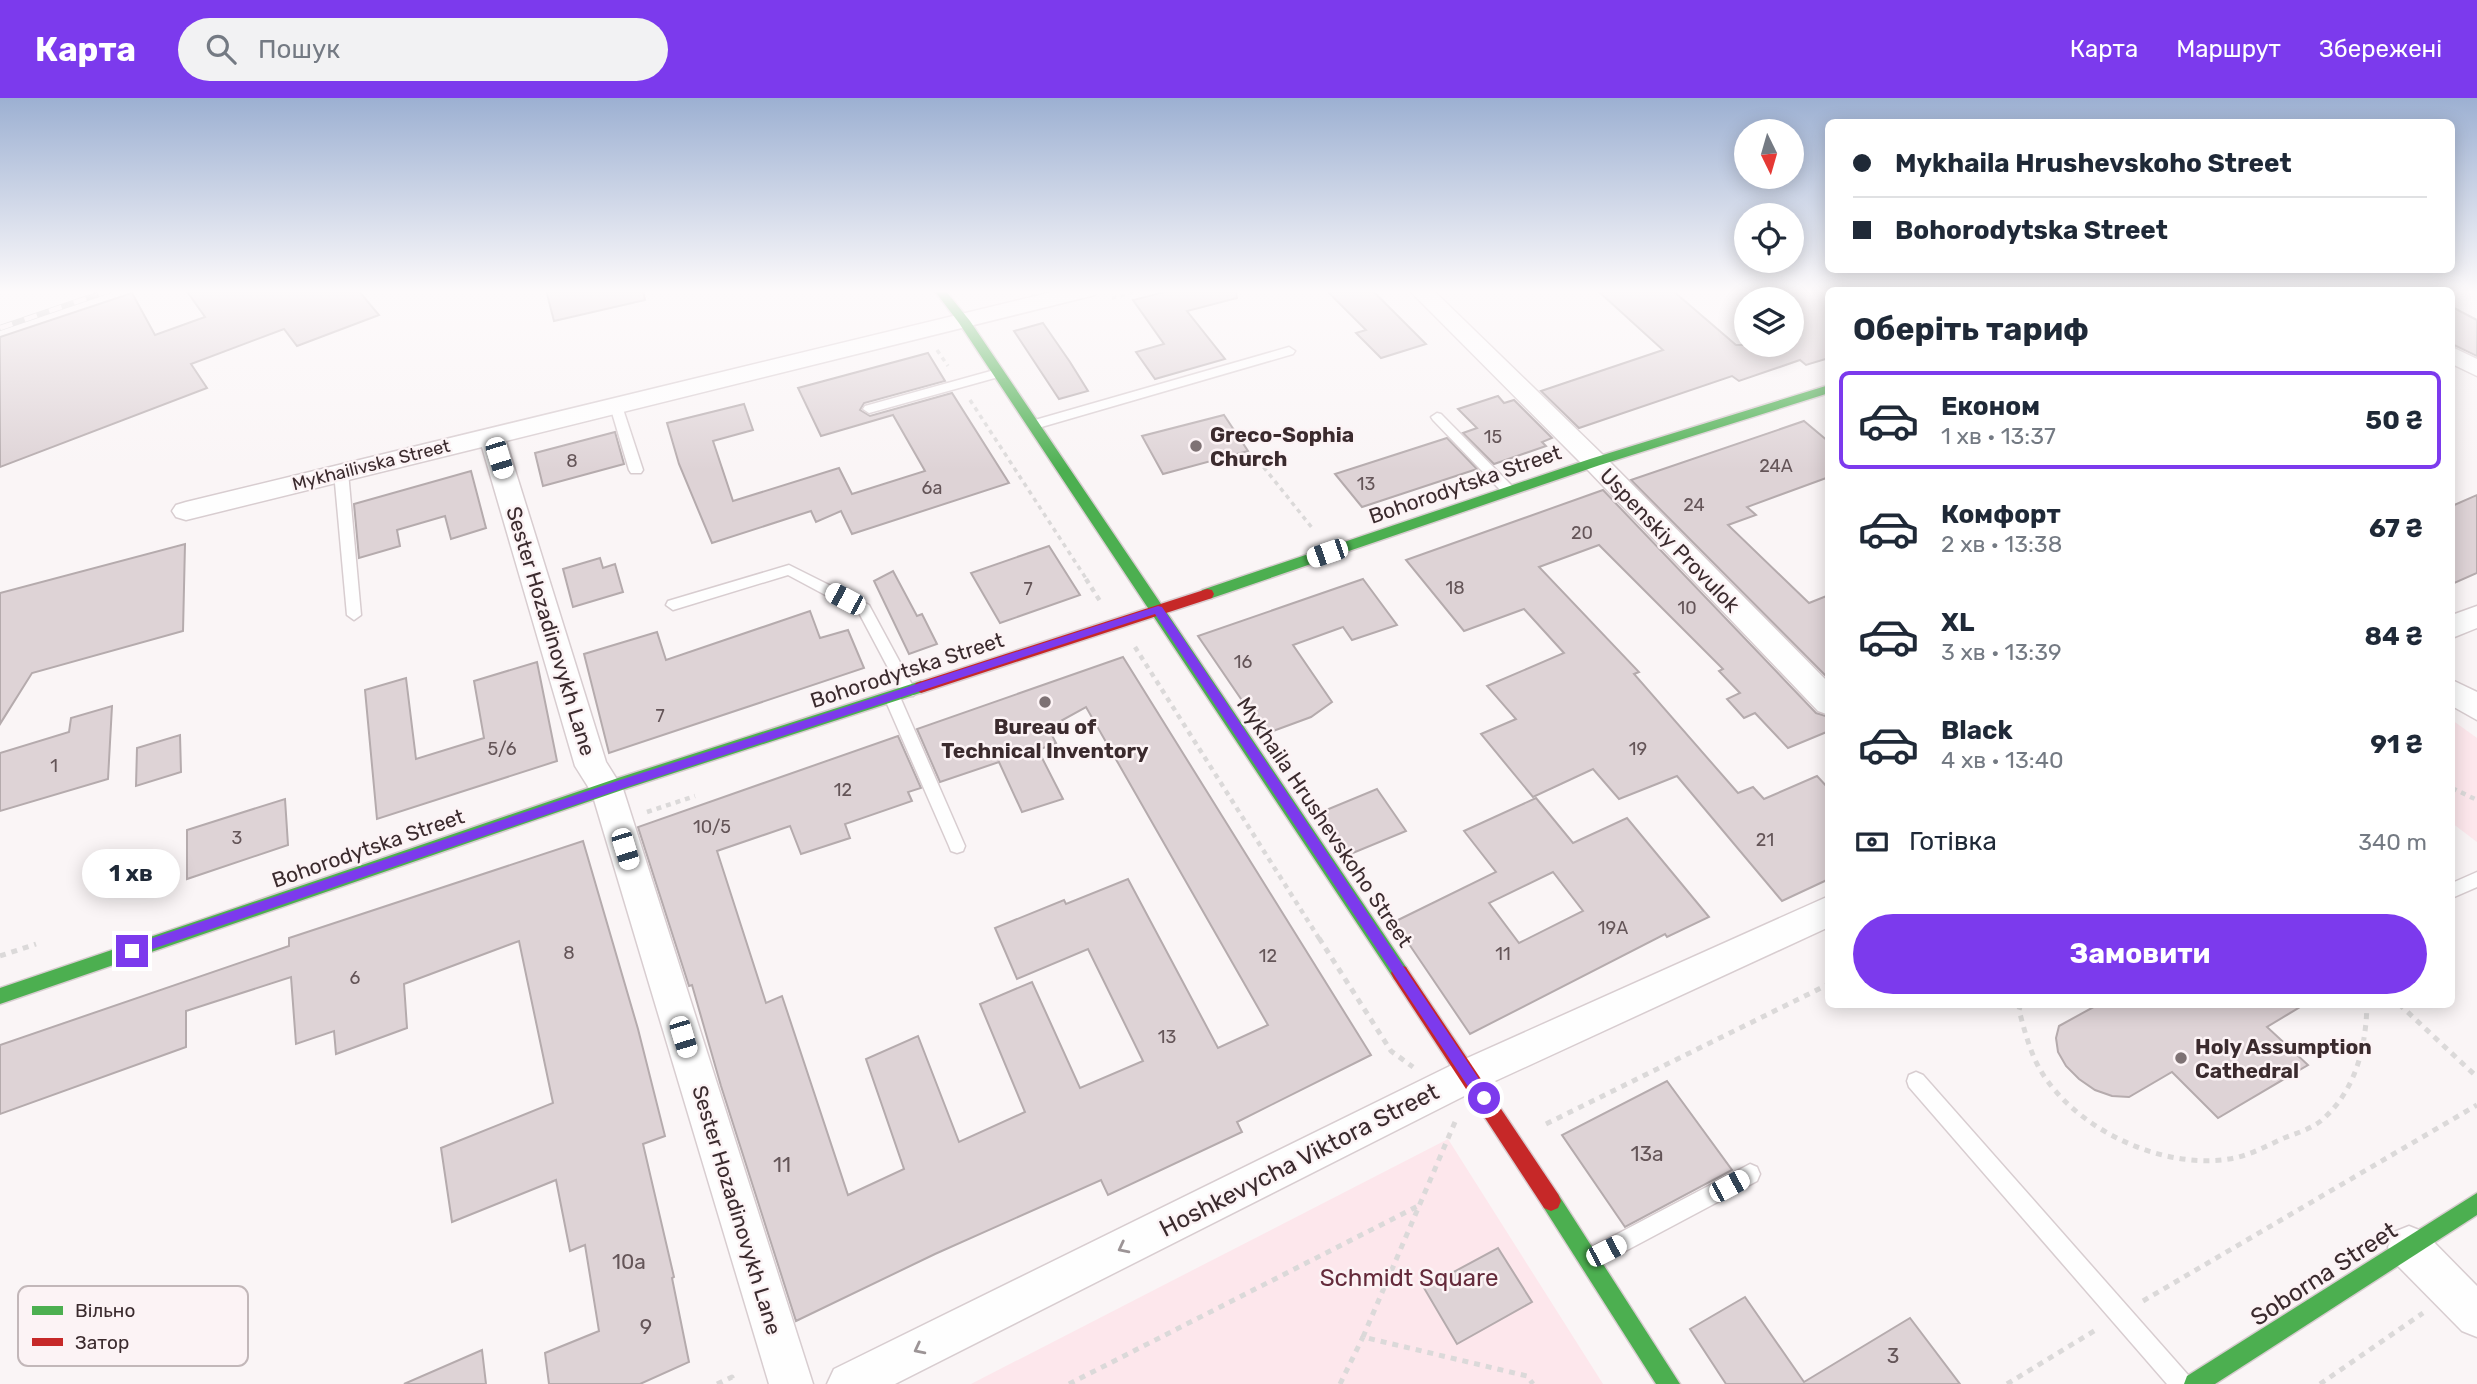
<!DOCTYPE html>
<html lang="uk">
<meta charset="utf-8">
<style>
:root{--surface:#fff;--page:#f2f2f3;--text:#1f2937;--muted:#747a83;--line:#e0e1e3;--accent:#7c3aed}
body{margin:0;font-family:Rubik,sans-serif;background:var(--page);color:var(--text);height:100vh;display:flex;flex-direction:column;font-size:26px;white-space:nowrap}
*{box-sizing:border-box;margin:0}
p{font-size:23px;color:var(--muted)}
.icon{flex:none;width:38px;height:38px;fill:none;stroke:currentColor;stroke-width:2;stroke-linecap:round;stroke-linejoin:round}
.map{position:relative;flex:1;overflow:hidden}
.details{position:absolute;left:1825px;top:189px;width:630px;height:721px;display:flex;flex-direction:column;background:var(--surface);border-radius:10px;box-shadow:0 4px 18px #0003}
.details>*{flex:none}
.guide{position:absolute;left:1825px;top:21px;width:630px;height:154px;border-radius:10px;box-shadow:0 4px 18px #0003;display:grid;align-content:center;height:154px;padding:0 28px;background:var(--surface)}
.needle{width:46px;rotate:175deg}
.controls{position:absolute;left:1734px;top:21px;display:grid;gap:14px}
.controls a{display:grid;place-items:center;width:70px;height:70px;border-radius:50%;background:var(--surface);box-shadow:0 4px 18px #0003;font-size:35px}
.end{position:absolute;width:32px;height:32px;margin:-16px;border:9px solid #7c3aed;background:#fff;box-shadow:0 0 0 4px #fff}
.from{border-radius:50%}
.bubble{position:absolute;height:49px;border-radius:24px;background:var(--surface);box-shadow:0 4px 18px #0003;font-size:23px;font-weight:700;line-height:49px;text-align:center}
.car{position:absolute;width:21px;height:42px;margin:-21px -10px;border-radius:9px;box-shadow:0 0 5px 2px #0007;background:linear-gradient(#fff 24%,#345 0 40%,#fff 0 76%,#345 0 86%,#fff 0)}
.guide b{display:flex;align-items:center;gap:24px;height:66px;font-size:26px}
.guide b+b{border-top:2px solid var(--line)}
.guide i{width:18px;height:18px;background:var(--text)}
ul{padding:0;list-style:none}
li{display:flex;align-items:center;gap:21px;height:98px;margin:0 14px 10px;padding:0 14px;border:4px solid transparent;border-radius:10px}
li div{flex:1}
li b{display:block;font-size:26px}
li em{font-style:normal;font-weight:700}
li.current{border-color:var(--accent)}
li>.icon{width:63px;height:63px;stroke-width:1.5}
h2{padding:0 28px;font-size:32px;line-height:84px}
.pay{display:flex;align-items:center;gap:18px;height:77px;padding:0 28px;font-size:26px}
.pay p{margin-inline-start:auto}
.cta{display:flex;gap:14px;margin-top:auto;padding:14px 28px}
.cta a{flex:1;height:80px;border-radius:42px;background:var(--accent);color:#fff;font-size:28px;font-weight:700;line-height:80px;text-align:center}
header{display:flex;align-items:center;gap:42px;box-sizing:border-box;height:98px;padding:0 35px;background:var(--accent);color:#fff}
header strong{font-size:33px}
nav{display:flex;gap:38px;margin-inline-start:auto;font-size:24px}
.search{width:490px;height:63px;background:var(--page);display:flex;align-items:center;gap:18px;box-sizing:border-box;padding:0 24px;border-radius:38px;color:var(--muted);font-size:26px}
.map>svg:first-child{display:block}
.green{fill:#fde7ec}
.building{fill:#ded3d6;stroke:#b5abad;stroke-width:2;fill-rule:evenodd}
.lines{fill:none;stroke-linecap:round;stroke-linejoin:round}
.lane-casing{stroke:#d8cdd0;stroke-width:3}
.street-casing{stroke:#d8cdd0;stroke-width:3}
.fast-casing{stroke:#d8cdd0;stroke-width:3}
.jam-casing{stroke:#d8cdd0;stroke-width:3}
.path-far2{stroke:#dbd9d9;stroke-width:3.5;stroke-dasharray:4.5 4.5;stroke-linecap:butt}
.path-far1{stroke:#dbd9d9;stroke-width:4.5;stroke-dasharray:5 5;stroke-linecap:butt}
.path{stroke:#dbd9d9;stroke-width:5;stroke-dasharray:6 6;stroke-linecap:butt}
.lane{fill:#fefefe;fill-rule:evenodd}
.street{fill:#fefefe;fill-rule:evenodd}
.fast{fill:#4caf50;fill-rule:evenodd}
.jam{fill:#c62828;fill-rule:evenodd}
.rail-casing{stroke:#c4c2c2;stroke-width:6}
.rail{stroke:#fcf3f5;stroke-width:4.5;stroke-dasharray:13;stroke-linecap:butt}
.oneway{stroke:#9c9496}
.route{fill:#7c3aed}
.poi-dot{fill:#7e7274;stroke:#fcf3f5;stroke-width:2.5}
.labels{text-anchor:middle;dominant-baseline:central;stroke-width:5;stroke-linejoin:round;paint-order:stroke}
.number-label{font-size:18px;fill:#645558}
.far-street-label{font-size:18px;fill:#3b2b2e;stroke:#fcf3f5}
.poi-label{font-size:21px;font-weight:bold;fill:#3b2b2e;stroke:#fcf3f5;text-anchor:start}
.street-label{font-size:21px;fill:#3b2b2e;stroke:#fcf3f5}
.near-number-label{font-size:21px;fill:#645558}
.near-street-label{font-size:24px;fill:#3b2b2e;stroke:#fcf3f5}
.near-park-label{font-size:24px;fill:#652b3b;stroke:#fcf3f5}
.key{fill:#fcf3f5;stroke:#c2b7b9;stroke-width:2}
.key-label{font-size:19px;fill:#3b2b2e}
</style>
<header>
<strong>Карта</strong>
<div class="search"><svg class="icon" aria-label="search" viewBox="0 0 24 24"><circle cx="10" cy="10" r="6"/><path d="M15 15l6 6"/></svg>Пошук</div>
<nav><a>Карта</a><a>Маршрут</a><a>Збережені</a></nav>
</header>
<div class="map">
<svg width="2477" height="1286" viewBox="0 0 2477 1286">
<rect width="100%" height="100%" fill="#faf5f6"/>
<g class="green">
<polygon points="2452,622 2477,640 2477,744 2452,725"/>
<polygon points="1448,1041 1603,1286 971,1286"/>
</g>
<g class="building">
<polygon points="186,192 358,192 379,217 297,248 284,231 191,266 207,290 0,369 0,239 132,195 155,237 205,219"/>
<polygon points="546,192 643,192 645,202 554,223"/>
<polygon points="1173,192 1236,192 1237,200 1187,213 1225,261 1155,281 1136,254 1164,246 1133,202"/>
<polygon points="1326,192 1372,192 1426,246 1381,260 1356,235 1366,232"/>
<polygon points="1597,192 1672,192 1736,247 1792,247 1792,201 1781,201 1769,192 1829,192 1829,260 1806,267 1800,262 1739,283 1732,278 1579,330 1541,293 1663,252"/>
<polygon points="2452,209 2477,222 2477,258 2452,246"/>
<polygon points="1043,225 1070,264 1088,293 1059,301 1014,233"/>
<polygon points="928,255 945,283 864,305 860,312 870,318 952,295 1009,385 852,436 841,413 816,424 811,413 712,445 679,366 667,325 744,306 753,332 713,343 733,403 839,370 852,396 925,373 893,317 821,338 798,290"/>
<polygon points="1498,298 1504,305 1514,302 1552,340 1542,344 1546,348 1494,366 1463,335 1477,330 1458,311"/>
<polygon points="1224,317 1248,353 1163,376 1142,338"/>
<polygon points="1804,323 1829,344 1829,379 1747,409 1756,417 1728,427 1809,505 1829,497 1829,581 1631,382"/>
<polygon points="615,334 624,366 543,388 535,355"/>
<polygon points="1447,340 1477,371 1362,409 1335,376"/>
<polygon points="471,373 486,430 451,441 445,418 397,432 400,448 359,460 354,406"/>
<polygon points="1603,392 1816,615 1829,619 1829,633 1788,650 1755,615 1744,620 1727,601 1740,595 1719,573 1723,571 1599,447 1539,469 1639,574 1634,576 1738,695 1753,689 1764,701 1817,678 1829,691 1829,781 1782,803 1677,678 1619,701 1593,671 1533,699 1481,636 1516,621 1487,588 1564,555 1524,511 1464,533 1406,462"/>
<polygon points="2477,397 2477,475 2452,486 2452,408"/>
<polygon points="185,446 183,533 32,575 0,626 0,495"/>
<polygon points="1049,448 1080,497 1000,525 971,475"/>
<polygon points="600,460 603,470 615,466 623,494 573,509 563,471"/>
<polygon points="893,473 917,518 922,516 937,546 909,556 874,483"/>
<polygon points="1363,481 1397,527 1352,542 1343,529 1293,547 1332,604 1311,619 1265,636 1198,538"/>
<polygon points="810,513 820,540 848,532 864,570 609,655 584,556 657,534 666,562"/>
<polygon points="1123,559 1371,957 1237,1024 1242,1034 1108,1097 1101,1082 935,1156 796,1223 721,988 692,887 689,888 638,729 898,638 921,690 908,694 912,703 845,726 850,740 801,756 790,728 717,753 766,905 782,898 848,1097 904,1071 866,961 918,938 959,1044 1025,1014 980,906 1032,884 1080,990 1143,963 1088,851 1017,881 995,830 1064,802 1066,806 1128,781 1218,950 1268,927 1086,609 1048,630 1056,645 1038,652 1063,701 1022,714 999,664 940,684 917,631"/>
<polygon points="537,564 557,663 377,721 365,592 406,580 416,661 484,640 474,583"/>
<polygon points="112,608 108,681 0,713 0,655 69,634 71,620"/>
<polygon points="180,637 181,674 136,688 137,650"/>
<polygon points="1377,691 1406,733 1348,757 1319,715"/>
<path d="M1536,700L1573,745L1627,720L1709,819L1667,839L1665,836L1470,936L1394,824L1496,774L1464,733ZM1553,774L1583,813L1519,845L1489,805Z"/>
<polygon points="285,701 288,747 187,781 187,732"/>
<polygon points="583,743 638,931 665,1038 643,1046 674,1179 672,1180 689,1264 640,1286 549,1286 545,1255 599,1233 585,1147 570,1153 556,1082 452,1124 441,1050 553,1005 519,843 404,886 407,930 336,956 334,933 296,946 291,879 186,913 186,949 0,1016 0,947 289,848 289,840"/>
<polygon points="2099,906 2305,906 2267,929 2308,967 2218,1020 2172,974 2129,999 2112,998 2095,992 2079,981 2066,968 2058,954 2056,940 2059,928"/>
<polygon points="1667,983 1732,1072 1625,1129 1562,1037"/>
<polygon points="1498,1150 1532,1204 1457,1246 1424,1190"/>
<polygon points="1745,1199 1804,1284 1910,1220 1960,1286 1726,1286 1690,1231"/>
<polygon points="482,1252 486,1286 404,1286"/>
</g>
<g class="lines">
<defs>
<g id="lane">
<polygon points="1289,249 1295,253 1293,256 1038,330 1033,331 1027,327 1028,324"/>
<polygon points="998,271 1002,272 1002,278 869,315 863,311 865,308"/>
<polygon points="616,304 622,308 643,372 641,375 631,375 629,372 610,308"/>
<polygon points="1437,315 1441,316 1514,390 1514,396 1504,396 1433,322 1431,319"/>
<polygon points="341,370 348,374 361,517 354,522 347,517 334,374"/>
<polygon points="789,467 869,507 916,594 913,598 903,598 859,515 788,477 673,512 666,507 668,503"/>
<polygon points="892,593 900,599 965,748 963,753 957,755 951,753 949,748 884,599"/>
<polygon points="2477,774 2477,789 2452,800 2452,785"/>
<polygon points="1916,974 1923,977 2189,1278 2192,1286 2167,1286 1909,989 1907,983 1909,977"/>
<polygon points="1750,1066 1757,1069 1760,1076 1757,1083 1601,1166 1594,1169 1587,1166 1584,1159 1587,1152"/>
</g>
<g id="street">
<polygon points="1060,192 1098,192 1095,197 506,343 606,664 623,691 813,1286 769,1286 592,695 575,668 482,349 186,422 176,419 172,413 176,407 186,404"/>
<polygon points="1409,192 1433,192 1604,358 1829,585 1829,617 1818,613 1586,370"/>
<polygon points="2452,249 2477,261 2477,278 2452,266"/>
<polygon points="2477,508 2477,530 2452,540 2452,517"/>
<polygon points="2452,582 2477,594 2477,622 2452,608"/>
<polygon points="1829,798 1829,829 1482,989 895,1286 827,1286 834,1271 1456,965"/>
<polygon points="2409,1128 2424,1134 2477,1188 2477,1239 2462,1233 2394,1164 2388,1149 2394,1134"/>
</g>
<g id="fast">
<polygon points="934,192 945,192 970,223 1406,869 1409,875 1406,881 1400,883 1394,881 959,225"/>
<polygon points="1829,287 1829,295 1600,367 1212,500 1207,501 1200,496 1202,492 1590,361"/>
<polygon points="921,583 929,589 926,593 628,690 0,906 0,890 618,680"/>
<polygon points="1551,1093 1558,1096 1680,1286 1656,1286 1544,1110 1541,1103 1544,1096"/>
<polygon points="2477,1095 2477,1117 2215,1286 2184,1286 2187,1278"/>
</g>
<g id="jam">
<polygon points="1207,491 1212,492 1214,496 1212,500 921,595 913,589 916,585"/>
<polygon points="1400,867 1406,869 1558,1096 1561,1103 1558,1110 1551,1113 1544,1110 1394,881 1391,875 1394,869"/>
</g>
</defs>
<use href="#lane" class="lane-casing"/>
<use href="#street" class="street-casing"/>
<use href="#fast" class="fast-casing"/>
<use href="#jam" class="jam-casing"/>
<g class="path-far2">
<polyline points="1112,200 1143,192"/>
<polyline points="937,252 948,268"/>
<polyline points="970,302 1087,482"/>
<polyline points="1258,362 1313,431"/>
</g>
<g class="path-far1">
<polyline points="1086,481 1100,503"/>
<polyline points="1135,549 1320,842"/>
<polyline points="2452,690 2477,702"/>
<polyline points="647,714 695,698"/>
</g>
<g class="path">
<polyline points="1319,840 1391,953 1413,969"/>
<polyline points="0,858 36,846"/>
<path d="M2021,906L2019,912C2026,938 2032,963 2049,985C2087,1036 2166,1071 2229,1061C2249,1058 2266,1048 2284,1040C2297,1035 2311,1031 2322,1022C2356,992 2366,949 2367,906"/>
<polyline points="2399,906 2477,979"/>
<polyline points="1455,1024 1363,1239 1527,1278 1533,1286"/>
<polyline points="1546,1026 1829,886"/>
<polyline points="2143,1203 2477,1007"/>
<polyline points="717,1286 732,1279 733,1286"/>
<polyline points="1069,1286 1420,1107"/>
<polyline points="1340,1286 1363,1239"/>
<polyline points="2007,1286 2099,1230"/>
<polyline points="2320,1286 2423,1215"/>
</g>
<use href="#lane" class="lane"/>
<use href="#street" class="street"/>
<use href="#fast" class="fast"/>
<use href="#jam" class="jam"/>
<defs>
<polyline id="rail" points="0,230 111,192"/>
</defs>
<use href="#rail" class="rail-casing"/>
<use href="#rail" class="rail"/>
</g>
<defs><path id="oneway-chevron" d="M-2-3.5L2.5 0L-2 3.5" fill="none" stroke-width="1.6" stroke-linecap="round" stroke-linejoin="round" transform="scale(1.75)"/></defs>
<g class="oneway">
<use href="#oneway-chevron" transform="translate(1123 1150) rotate(153)"/>
<use href="#oneway-chevron" transform="translate(919 1251) rotate(153)"/>
</g>
<linearGradient id="sky" x2="0" y2="1"><stop stop-color="#9cb0d2"/><stop offset="0.52" stop-color="#fdfafb"/><stop offset="1" stop-color="#fdfafb" stop-opacity="0"/></linearGradient>
<rect width="2477" height="372" fill="url(#sky)"/>
<polygon class="route" points="1158,508 1162,509 1489,996 1489,1005 1479,1005 1155,516 627,689 132,858 126,853 132,847 620,682"/>
<g class="poi-dot">
<circle cx="1196" cy="348" r="7"/>
<circle cx="1045" cy="604" r="7"/>
<circle cx="2181" cy="960" r="7"/>
</g>
<g class="labels">
<g class="number-label">
<text x="1493" y="339">15</text>
<text x="572" y="363">8</text>
<text x="1776" y="368">24А</text>
<text x="1366" y="386">13</text>
<text x="932" y="390">6а</text>
<text x="1694" y="407">24</text>
<text x="1582" y="435">20</text>
<text x="1455" y="490">18</text>
<text x="1028" y="491">7</text>
<text x="1687" y="510">10</text>
<text x="1243" y="564">16</text>
<text x="660" y="618">7</text>
<text x="502" y="651">5/6</text>
<text x="1638" y="651">19</text>
<text x="54" y="668">1</text>
<text x="843" y="692">12</text>
<text x="712" y="729">10/5</text>
<text x="237" y="740">3</text>
<text x="1765" y="742">21</text>
<text x="1613" y="830">19А</text>
<text x="569" y="855">8</text>
<text x="1503" y="856">11</text>
<text x="1268" y="858">12</text>
<text x="355" y="880">6</text>
<text x="1167" y="939">13</text>
</g>
<g class="far-street-label">
<text transform="translate(371 367) rotate(-14)">Mykhailivska Street</text>
</g>
<g class="poi-label">
<text x="1210" y="336">Greco-Sophia<tspan x="1210" dy="24">Church</tspan></text>
<text x="1045" y="628" text-anchor="middle">Bureau of<tspan x="1045" dy="24">Technical Inventory</tspan></text>
<text x="2195" y="948">Holy Assumption<tspan x="2195" dy="24">Cathedral</tspan></text>
</g>
<g class="street-label">
<text transform="translate(1465 386) rotate(-19)">Bohorodytska Street</text>
<text transform="translate(1670 442) rotate(46)">Uspenskiy Provulok</text>
<text transform="translate(551 533) rotate(73)">Sester Hozadinovykh Lane</text>
<text transform="translate(907 572) rotate(-18)">Bohorodytska Street</text>
<text transform="translate(1325 724) rotate(56)">Mykhaila Hrushevskoho Street</text>
<text transform="translate(368 750) rotate(-19)">Bohorodytska Street</text>
<text transform="translate(737 1112) rotate(73)">Sester Hozadinovykh Lane</text>
</g>
<g class="near-number-label">
<text x="1647" y="1055">13а</text>
<text x="782" y="1066">11</text>
<text x="629" y="1163">10а</text>
<text x="646" y="1228">9</text>
<text x="1893" y="1257">3</text>
</g>
<g class="near-street-label">
<text transform="translate(1299 1062) rotate(-27)">Hoshkevycha Viktora Street</text>
<text transform="translate(2324 1176) rotate(-33)">Soborna Street</text>
</g>
<g class="near-park-label">
<text x="1409" y="1180">Schmidt Square</text>
</g>
</g>
<rect x="18" y="1188" width="230" height="80" rx="10" class="key"/>
<rect x="32" y="1208" width="31" height="9" fill="#4caf50"/>
<rect x="32" y="1240" width="31" height="8" fill="#c62828"/>
<g class="key-label">
<text x="75" y="1219">Вільно</text>
<text x="75" y="1251">Затор</text>
</g>
</svg>
<div class="controls">
<a><svg class="needle" viewBox="-14 -14 28 28"><path d="M0-13l5 13h-10z" fill="#e53935"/><path d="M0 13l5-13h-10z" fill="#747a83"/></svg></a>
<a><svg class="icon" aria-label="locate" viewBox="0 0 24 24"><circle cx="12" cy="12" r="6"/><path d="M12 2v4M12 18v4M2 12h4M18 12h4"/></svg></a>
<a><svg class="icon" aria-label="layers" viewBox="0 0 24 24"><path d="M12 4l9 5-9 5-9-5zM3 14l9 5 9-5"/></svg></a>
</div>
<i class="end from" style="left:1484px;top:1000px"></i>
<i class="end" style="left:132px;top:853px"></i>
<div class="bubble" style="left:82px;top:751px;width:98px">1 хв</div>
<i class="car" style="left:499px;top:360px;rotate:163deg"></i>
<i class="car" style="left:1327px;top:455px;rotate:251deg"></i>
<i class="car" style="left:845px;top:501px;rotate:298deg"></i>
<i class="car" style="left:625px;top:751px;rotate:163deg"></i>
<i class="car" style="left:683px;top:939px;rotate:163deg"></i>
<i class="car" style="left:1729px;top:1088px;rotate:62deg"></i>
<i class="car" style="left:1606px;top:1153px;rotate:63deg"></i>
<div class="guide">
<b><i class="from"></i>Mykhaila Hrushevskoho Street</b>
<b><i></i>Bohorodytska Street</b>
</div>
<section class="details">
<h2>Оберіть тариф</h2>
<ul>
<li class="current"><svg class="icon" aria-label="car" viewBox="0 0 24 24"><path d="M5 17H2v-5l4-1 3-4h7l3 4 3 1v5h-3M9 17h6M6 11h13"/><circle cx="7" cy="17" r="2"/><circle cx="17" cy="17" r="2"/></svg><div><b>Економ</b><p>1 хв · 13:37</p></div><em>50 ₴</em></li>
<li><svg class="icon" aria-label="car" viewBox="0 0 24 24"><path d="M5 17H2v-5l4-1 3-4h7l3 4 3 1v5h-3M9 17h6M6 11h13"/><circle cx="7" cy="17" r="2"/><circle cx="17" cy="17" r="2"/></svg><div><b>Комфорт</b><p>2 хв · 13:38</p></div><em>67 ₴</em></li>
<li><svg class="icon" aria-label="car" viewBox="0 0 24 24"><path d="M5 17H2v-5l4-1 3-4h7l3 4 3 1v5h-3M9 17h6M6 11h13"/><circle cx="7" cy="17" r="2"/><circle cx="17" cy="17" r="2"/></svg><div><b>XL</b><p>3 хв · 13:39</p></div><em>84 ₴</em></li>
<li><svg class="icon" aria-label="car" viewBox="0 0 24 24"><path d="M5 17H2v-5l4-1 3-4h7l3 4 3 1v5h-3M9 17h6M6 11h13"/><circle cx="7" cy="17" r="2"/><circle cx="17" cy="17" r="2"/></svg><div><b>Black</b><p>4 хв · 13:40</p></div><em>91 ₴</em></li>
</ul>
<div class="pay"><svg class="icon" aria-label="cash" viewBox="0 0 24 24"><path d="M3 7h18v10H3z"/><circle cx="12" cy="12" r="2"/></svg>Готівка<p>340 m</p></div>
<div class="cta"><a>Замовити</a></div>
</section>
</div>
